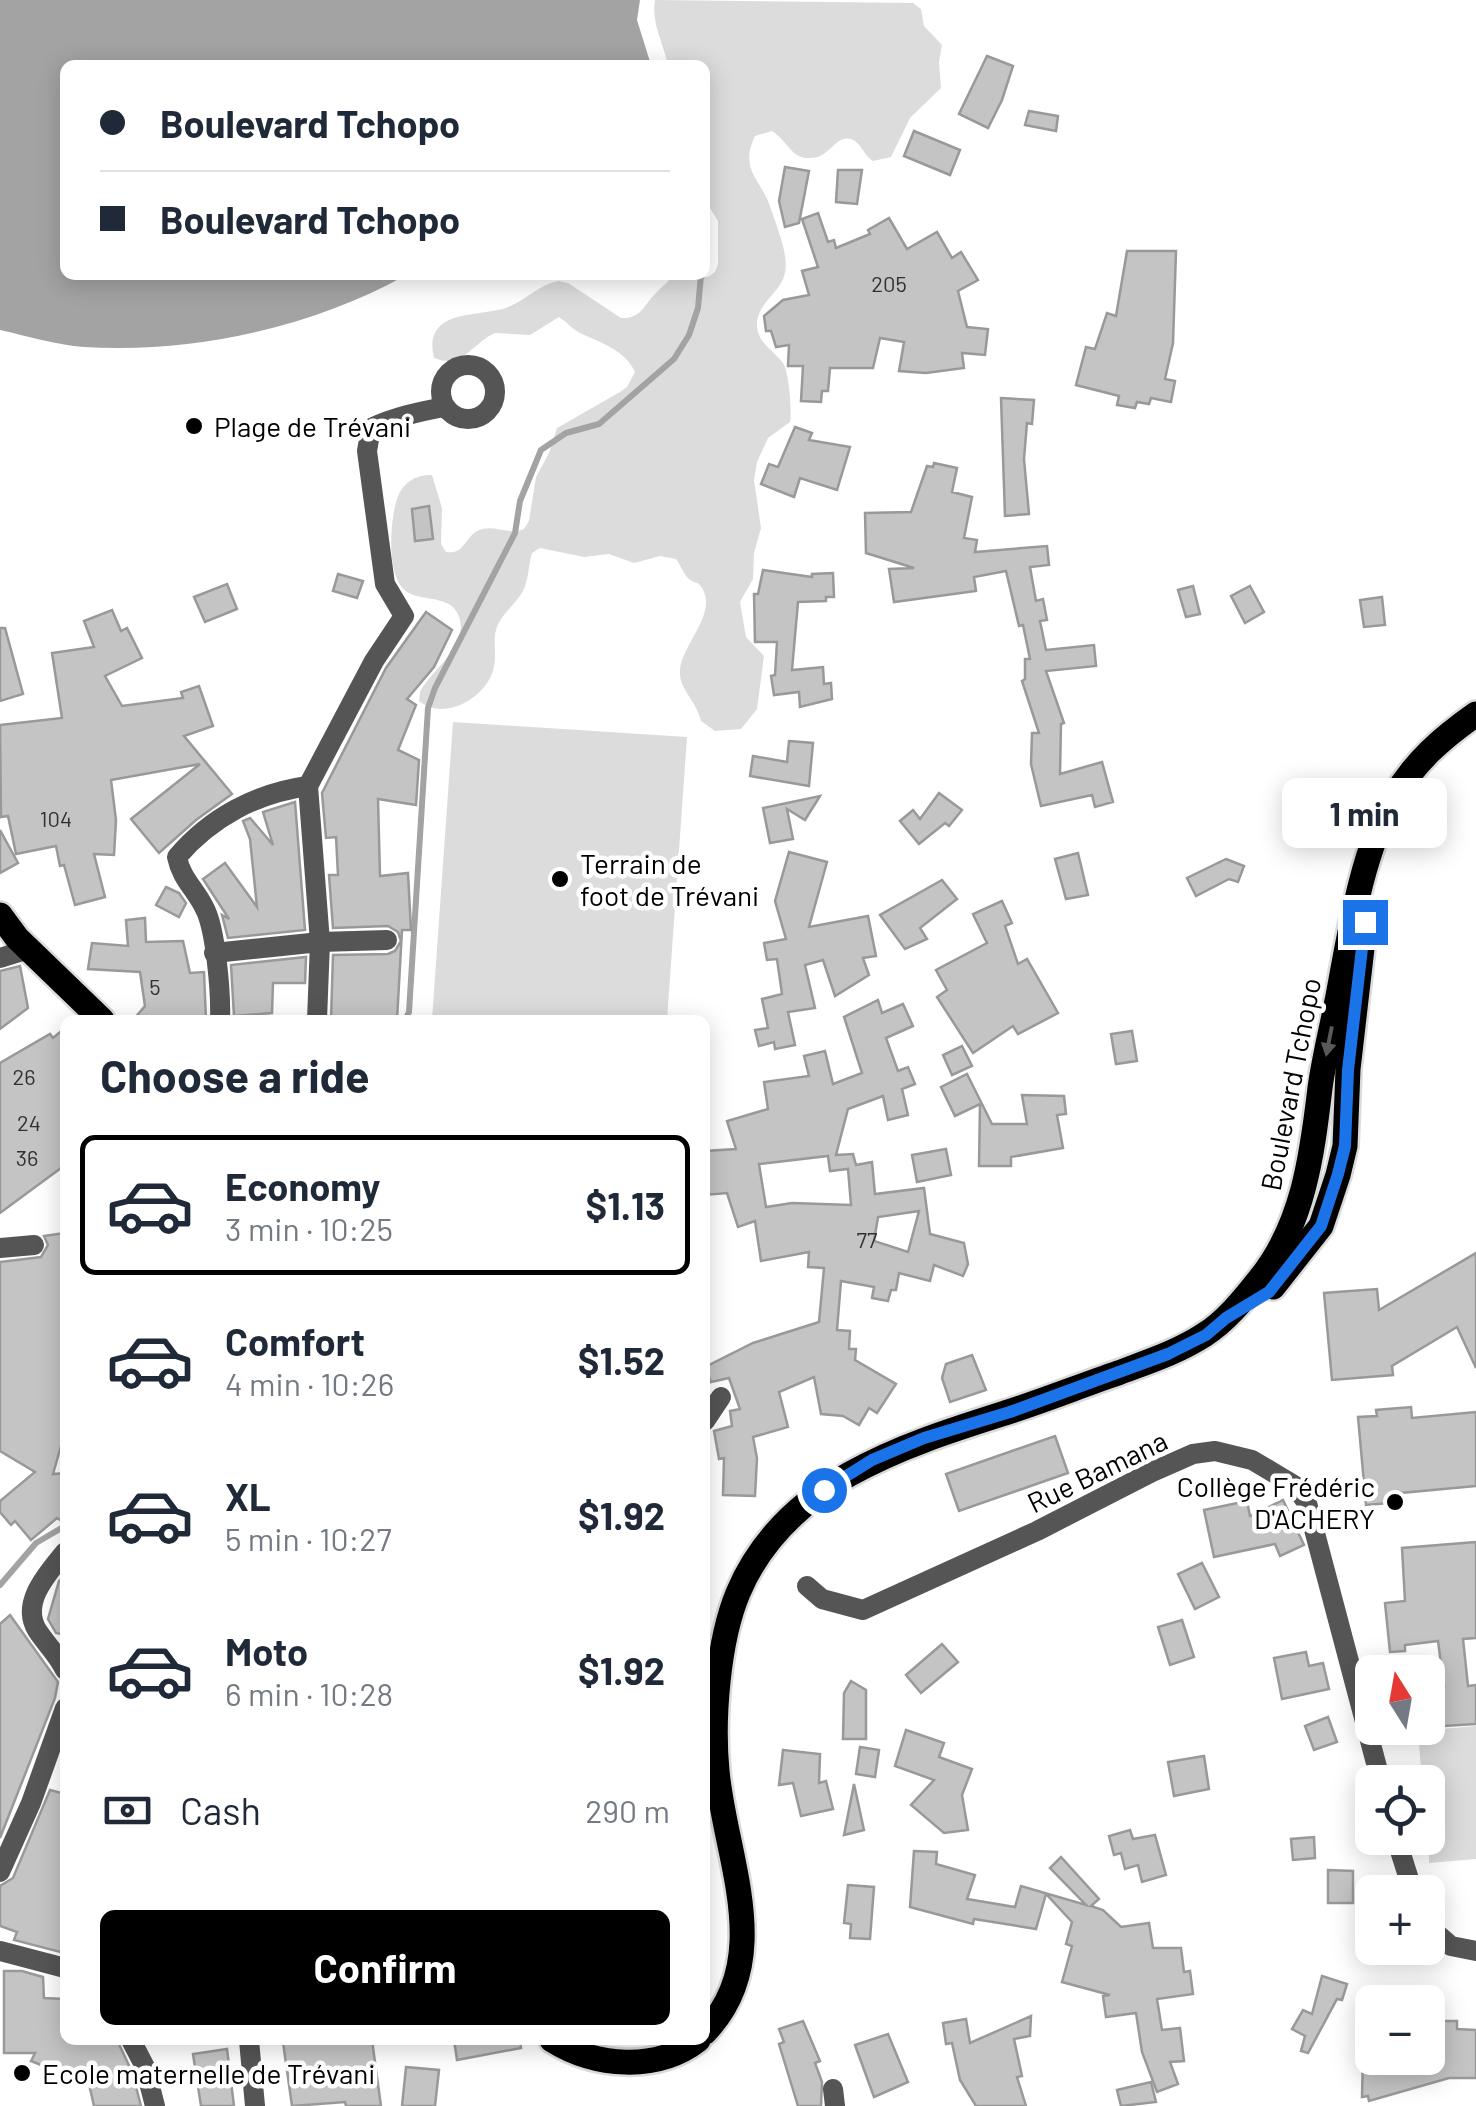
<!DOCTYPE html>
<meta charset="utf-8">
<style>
:root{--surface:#fff;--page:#f2f2f3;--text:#1f2937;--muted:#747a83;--line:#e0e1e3;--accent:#000}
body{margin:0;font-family:Barlow,sans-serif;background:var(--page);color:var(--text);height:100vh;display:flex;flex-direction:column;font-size:38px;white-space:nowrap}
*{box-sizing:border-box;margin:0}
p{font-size:32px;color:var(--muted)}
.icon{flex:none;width:55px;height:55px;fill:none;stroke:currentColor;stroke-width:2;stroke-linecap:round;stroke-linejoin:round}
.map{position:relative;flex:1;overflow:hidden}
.panel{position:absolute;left:60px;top:1015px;width:650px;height:1030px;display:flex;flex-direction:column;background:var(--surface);border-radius:15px;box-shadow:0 5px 25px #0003}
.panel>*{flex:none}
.top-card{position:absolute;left:60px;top:60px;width:650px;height:220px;border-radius:15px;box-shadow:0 5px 25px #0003;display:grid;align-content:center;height:220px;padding:0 40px;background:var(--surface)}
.needle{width:65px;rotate:349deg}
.tools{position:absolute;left:1355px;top:1655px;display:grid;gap:20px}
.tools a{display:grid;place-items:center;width:90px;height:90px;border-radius:15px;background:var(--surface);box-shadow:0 5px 25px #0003;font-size:50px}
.end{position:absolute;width:45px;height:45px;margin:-22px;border:12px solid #1a73e8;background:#fff;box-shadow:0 0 0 5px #fff}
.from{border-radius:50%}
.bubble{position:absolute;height:70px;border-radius:15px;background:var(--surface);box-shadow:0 5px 25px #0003;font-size:32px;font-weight:700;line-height:70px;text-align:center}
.top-card b{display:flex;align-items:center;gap:35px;height:95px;font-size:38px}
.top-card b+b{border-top:2px solid var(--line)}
.top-card i{width:25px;height:25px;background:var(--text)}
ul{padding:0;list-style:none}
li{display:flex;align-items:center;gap:30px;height:140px;margin:0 20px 15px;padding:0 20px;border:5px solid transparent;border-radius:15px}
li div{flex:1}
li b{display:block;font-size:38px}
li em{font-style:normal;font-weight:700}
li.selected{border-color:var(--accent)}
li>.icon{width:90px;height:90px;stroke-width:1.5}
h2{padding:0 40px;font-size:45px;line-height:120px}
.pay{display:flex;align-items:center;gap:25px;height:110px;padding:0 40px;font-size:38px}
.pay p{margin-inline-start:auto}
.primary-button{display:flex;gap:20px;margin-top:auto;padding:20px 40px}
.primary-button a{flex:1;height:115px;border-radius:15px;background:var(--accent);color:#fff;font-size:40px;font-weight:700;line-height:115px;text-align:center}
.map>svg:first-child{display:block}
.green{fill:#dcdcdc}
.water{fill:#a3a3a3}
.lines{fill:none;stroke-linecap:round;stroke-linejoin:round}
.stream{stroke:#a3a3a3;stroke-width:6}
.building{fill:#c4c4c4;stroke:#999;stroke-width:2.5;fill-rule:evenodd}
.primary-casing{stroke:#dbdbdb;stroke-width:30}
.minor{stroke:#555;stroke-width:20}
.primary{stroke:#000;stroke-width:25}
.oneway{fill:#595959}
.route{stroke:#1a73e8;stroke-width:12}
.poi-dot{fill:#000;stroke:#fff;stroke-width:4}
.labels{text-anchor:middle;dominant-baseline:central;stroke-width:9;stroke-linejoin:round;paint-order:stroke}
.number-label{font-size:22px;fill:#313131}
.poi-label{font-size:28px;fill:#000;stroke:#fff;text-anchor:start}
.street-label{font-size:28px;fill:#000;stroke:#fff}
</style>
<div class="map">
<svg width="1476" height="2106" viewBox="0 0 1476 2106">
<rect width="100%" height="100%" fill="#fff"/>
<g class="green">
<path d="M655,0L913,3L921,9L924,26L942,45L939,62L941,88L910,118L891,157L873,161C864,156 861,142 851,139C837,135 830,154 817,157C791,163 791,143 772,131L755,136C739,170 760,178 770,206C776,225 789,254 785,273C781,293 756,303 757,326C758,343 773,350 783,363C789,372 792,411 790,422L768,438L757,462L754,480L761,528L754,553L753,579L740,602L746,637L764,656L757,709L741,729L715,731L701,721C696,700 679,690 680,671C681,645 718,614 702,588C697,580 696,585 689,579C683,574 681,565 676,559L660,556L634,563L609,554L584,557L540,548L532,553C528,566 529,579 523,591C515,605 501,614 496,630C492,646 499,658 491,676C479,702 442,720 419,701L420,692C432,669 466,649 460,620C454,594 425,602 409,593C385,581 390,520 397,499C403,482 415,475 432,475L442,508L441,544L446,552C464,555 464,539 477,531C494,523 507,536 524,529L529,521L536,477L549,453L557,428L620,392L627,387L635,372C626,351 600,342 580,333C572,329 567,322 559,317L530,335L495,333C472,343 463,370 434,358C422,307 481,318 508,307C526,300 540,284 559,281L568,283L621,318C640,319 643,307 654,295C659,289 667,283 672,277H708L715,272L718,264V221L705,200V65H668C663,43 651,22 655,0Z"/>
<polygon points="453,722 687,737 667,1020 432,1020"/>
<polygon points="1476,1726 1476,1859 1429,1863 1428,1782 1422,1782 1418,1731"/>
</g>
<path class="water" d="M0,0H640L637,20L651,65H65V275H406C312,328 191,354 84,347C56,345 27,336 0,330Z"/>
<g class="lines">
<g class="stream">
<polyline points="405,1020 409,1012 428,708 435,688 515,533 520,501 541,450 566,433 599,424 674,359 689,335 698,308 701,275"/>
<polyline points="0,1585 36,1543 65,1526"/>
</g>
</g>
<g class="building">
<polygon points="987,56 1013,66 1002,100 988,128 959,114"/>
<polygon points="1029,111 1058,116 1056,131 1025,125"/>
<polygon points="914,131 960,150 950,175 904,156"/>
<polygon points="785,167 809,171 799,223 785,227 779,201"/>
<polygon points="838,170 862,170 857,204 836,202"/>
<polygon points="818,213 828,242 834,240 836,248 870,234 868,230 889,218 907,249 937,232 952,258 961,252 978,280 958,291 967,327 988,329 985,355 962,353 964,368 926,373 899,371 904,342 880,338 873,368 830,368 828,391 822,391 821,402 801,401 803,366 788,366 789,345 776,347 771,331 766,331 764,316 783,300 809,295 802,271 818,267 802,219"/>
<polygon points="1127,251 1176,251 1173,343 1165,379 1175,381 1171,402 1151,398 1149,404 1137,402 1135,408 1117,405 1119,396 1076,385 1086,347 1095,349 1107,313 1116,316"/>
<polygon points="1001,398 1034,400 1032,424 1027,423 1024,459 1029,514 1005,516"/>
<polygon points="795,427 812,433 809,440 850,447 837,490 800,478 794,497 761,484 769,464 778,467"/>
<polygon points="934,463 957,468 952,492 972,497 964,538 977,540 975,552 1047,546 1049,565 1030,567 1036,601 1043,599 1047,620 1040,621 1046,650 1094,645 1096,666 1046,671 1064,723 1061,724 1060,774 1102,762 1113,802 1095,807 1092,795 1041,806 1031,764 1032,733 1039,733 1022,681 1025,679 1025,659 1030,659 1023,625 1019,626 1006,571 974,577 976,591 894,602 889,569 914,568 866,553 865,513 911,512 927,466 933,467"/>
<polygon points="429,506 433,539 415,541 412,509"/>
<polygon points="763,570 812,577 812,574 833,573 834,597 826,597 826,601 798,602 792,670 823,667 824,684 831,683 832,699 800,707 799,692 774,695 771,676 775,675 777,642 755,642 754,594 758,594"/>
<polygon points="338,574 363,581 357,598 333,591"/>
<polygon points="227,584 237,609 205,622 194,597"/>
<polygon points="1193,586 1200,614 1186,617 1178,590"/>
<polygon points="1250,586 1264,612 1245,623 1231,596"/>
<polygon points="1382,597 1385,625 1364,627 1360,600"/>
<polygon points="112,610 121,631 127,628 142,658 105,676 122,706 183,698 181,692 199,686 213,726 184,736 232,794 196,820 159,853 131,819 200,764 111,780 116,820 114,855 94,854 105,897 75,905 64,865 60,866 56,846 16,854 8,816 1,817 0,725 62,718 52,653 94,647 84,621"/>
<polygon points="426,612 452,630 434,667 407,699 416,705 398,750 419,760 416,805 378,799 380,876 408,873 411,930 402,930 397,1020 331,1020 333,955 388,954 395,951 401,941 398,932 388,926 333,928 329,875 338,875 336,837 326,838 322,793 386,668"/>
<polygon points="0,628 5,628 23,694 0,701"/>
<polygon points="789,741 813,743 809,786 750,776 753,756 787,762"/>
<polygon points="939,793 962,810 949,826 945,823 919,844 900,821 913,810 920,819"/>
<polygon points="820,796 805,820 787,809 793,839 770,843 763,808"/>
<polygon points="295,802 305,930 228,938 222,915 229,919 203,879 225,863 257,907 250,839 243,821 250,818 273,845 263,812"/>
<polygon points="0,830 18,863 0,873"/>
<polygon points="789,852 827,862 809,927 868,916 876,956 863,958 869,975 835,996 823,960 805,965 815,1008 788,1012 795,1045 775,1049 774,1042 759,1046 755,1030 768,1028 762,999 782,994 777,959 767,960 764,943 786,939 775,901"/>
<polygon points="1078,853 1088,895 1066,899 1055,859"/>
<polygon points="1226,859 1244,866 1238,882 1229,879 1196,896 1187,878"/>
<polygon points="942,880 957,899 920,928 927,939 905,949 880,915"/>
<polygon points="166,887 179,893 186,903 179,917 156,905"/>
<polygon points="1002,901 1012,923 1005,926 1018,964 1027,959 1058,1013 1018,1034 1013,1026 973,1053 937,997 947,990 936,970 987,943 973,914"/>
<polygon points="145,918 146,942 183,941 190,973 204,972 206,1020 133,1020 145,1006 140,972 88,969 92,943 128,946 126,920"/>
<polygon points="306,957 305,983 273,983 272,1013 234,1016 231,965"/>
<polygon points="20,966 28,1008 0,1029 0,971"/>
<path d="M878,1000L882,1013L903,1004L913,1026L886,1038L898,1071L908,1067L915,1084L902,1089L908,1115L888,1120L883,1096L848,1109L836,1155L853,1154L856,1165L872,1162L875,1194L924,1188L930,1234L964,1243L968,1264L963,1276L934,1265L930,1281L899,1273L896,1290H891L888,1301L872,1298L874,1287L841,1281L837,1330L850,1331L849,1349H856L855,1360L896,1384L877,1413L869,1408L859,1425L843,1416L821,1414L814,1377L779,1392L788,1427L753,1437L757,1458L755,1496L723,1495L724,1458L719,1459L714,1431L732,1426L730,1411L740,1409L729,1378L711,1382L705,1367L753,1343L819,1322L824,1268L808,1267L809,1252L761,1261L755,1221L738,1227L727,1193L705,1195V1151L736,1149L727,1121L768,1109L764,1082L809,1076L804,1056L825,1051L833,1084L862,1073L844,1017ZM828,1156L830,1171L848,1169L851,1205L792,1203L766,1207L759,1164ZM919,1211L908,1252L874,1241L878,1217Z"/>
<polygon points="65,1028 65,1165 0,1213 0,1063 50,1034 53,1038"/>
<polygon points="1132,1031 1137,1061 1116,1064 1111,1034"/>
<polygon points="962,1046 972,1066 952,1075 943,1055"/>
<polygon points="967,1074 992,1124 1027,1124 1022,1095 1064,1096 1066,1114 1057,1115 1063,1148 1011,1157 1011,1166 979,1166 980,1104 955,1116 941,1087"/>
<polygon points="946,1149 951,1175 917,1182 912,1155"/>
<polygon points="65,1233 65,1432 53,1474 65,1473 65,1523 57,1518 31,1540 15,1521 11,1525 0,1512 0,1501 35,1472 0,1451 0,1262 41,1257 48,1245 44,1236"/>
<polygon points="1476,1253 1476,1368 1457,1327 1392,1366 1393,1375 1332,1380 1324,1293 1377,1289 1379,1310"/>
<polygon points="972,1355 986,1390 950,1402 942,1378 946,1364"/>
<polygon points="1411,1407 1412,1418 1476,1412 1476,1486 1401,1493 1402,1502 1366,1505 1358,1417 1377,1416 1376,1410"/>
<polygon points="1055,1436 1068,1473 959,1511 946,1474"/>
<polygon points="1283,1500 1304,1545 1280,1556 1275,1544 1214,1557 1204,1510 1247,1501 1250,1516"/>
<polygon points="1476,1542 1476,1638 1463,1639 1468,1686 1476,1685 1476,1724 1428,1727 1428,1689 1444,1687 1438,1641 1405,1645 1405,1651 1390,1652 1385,1603 1405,1601 1402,1548"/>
<polygon points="1202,1563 1219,1597 1195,1609 1178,1574"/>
<polygon points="65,1576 65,1635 56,1633 48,1619 59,1581"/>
<polygon points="10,1615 58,1682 55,1698 0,1838 0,1624"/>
<polygon points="1182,1620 1194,1657 1170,1665 1158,1627"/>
<polygon points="942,1644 958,1662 921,1693 906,1675"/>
<polygon points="1306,1652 1309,1666 1323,1663 1329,1689 1282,1699 1274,1658"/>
<polygon points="851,1681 866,1690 866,1739 843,1739 844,1693"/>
<polygon points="1328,1717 1337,1742 1314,1750 1305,1726"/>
<polygon points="906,1730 944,1743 939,1757 972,1769 962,1795 968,1830 944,1833 911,1805 934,1780 895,1766"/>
<polygon points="860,1747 879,1750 875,1777 856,1774"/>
<polygon points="783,1750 820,1754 819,1783 826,1781 833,1809 801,1816 793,1783 779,1785"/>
<polygon points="1204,1756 1209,1789 1174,1796 1168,1762"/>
<polygon points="854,1784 864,1830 844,1835"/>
<polygon points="50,1790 65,1794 64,1953 14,1940 17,1932 0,1926 0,1886 13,1878"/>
<polygon points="1130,1830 1133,1839 1155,1835 1166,1875 1142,1882 1138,1865 1125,1869 1121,1853 1114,1855 1109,1836"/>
<polygon points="1314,1837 1315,1858 1293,1860 1291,1839"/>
<polygon points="914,1851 937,1852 936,1864 975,1875 967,1899 1015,1907 1021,1886 1086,1905 1050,1868 1061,1857 1099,1899 1091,1906 1103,1910 1121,1927 1149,1923 1153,1948 1181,1948 1184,1972 1190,1971 1193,1994 1157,1999 1162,2030 1180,2028 1184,2061 1170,2062 1178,2084 1157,2092 1142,2052 1136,2013 1106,2017 1103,1996 1110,1995 1062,1982 1072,1946 1066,1944 1072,1922 1046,1894 1036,1929 974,1919 973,1924 910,1907"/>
<polygon points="1328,1870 1353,1871 1353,1903 1328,1903"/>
<polygon points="848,1885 874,1887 870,1939 850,1938 851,1924 844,1923"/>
<polygon points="4,1971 22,1971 43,1977 44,1998 65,1999 65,2040 117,2040 132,2072 141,2106 94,2106 89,2084 31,2061 35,2053 4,2053"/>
<polygon points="1322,1976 1347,1984 1342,2000 1337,1999 1308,2053 1301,2051 1305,2036 1292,2029 1303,2010 1312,2014"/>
<polygon points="1031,2016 1030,2036 1014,2039 1022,2076 1017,2077 1026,2106 976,2106 960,2080 952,2043 946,2044 943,2023 966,2019 970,2043"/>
<polygon points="803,2021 820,2061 815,2063 822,2082 821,2106 798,2106 779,2044 784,2042 779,2029"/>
<polygon points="1436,2021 1457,2021 1457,2029 1476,2030 1476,2078 1449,2078 1369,2101 1368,2096 1362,2097 1363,2058 1428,2058 1428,2029 1436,2029"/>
<polygon points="888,2034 908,2082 874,2097 855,2045"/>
<polygon points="298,2040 372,2040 381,2106 346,2106 345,2102 292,2106 283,2042"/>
<polygon points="454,2040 520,2040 521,2048 457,2060"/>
<polygon points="227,2049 234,2106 201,2106 193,2054"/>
<polygon points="406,2067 439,2070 435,2106 402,2106"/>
<polygon points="1151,2082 1156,2102 1121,2106 1117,2090"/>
</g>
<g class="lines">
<defs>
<g id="primary">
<polyline points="0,915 17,938 102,1020"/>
<polyline points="1273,1287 1321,1226 1338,1175 1345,1146 1348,1069 1362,948"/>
<path d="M705,2032C776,1958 725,1858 717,1771C712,1719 718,1641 738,1593C784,1483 901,1446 1005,1413C1043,1401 1080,1386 1118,1373C1147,1362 1178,1352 1204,1335C1225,1322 1243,1300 1258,1281C1303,1227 1312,1156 1320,1088C1324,1058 1332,1027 1338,996C1349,937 1362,851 1393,799C1414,762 1442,738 1476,714"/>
<path d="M552,2040C595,2067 657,2072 698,2040"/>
</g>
</defs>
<use href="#primary" class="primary-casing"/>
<g class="minor">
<circle cx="468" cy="392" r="27"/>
<polyline points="214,953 320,942 387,940"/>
<polyline points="0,958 29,949"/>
<path d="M220,1020C221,995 216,928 204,907C195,889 181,878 177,857C211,817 257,793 308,786"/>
<path d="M317,1020L320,942L308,786L374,661L404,616L385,584L367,451L371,428C395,417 418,412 444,407"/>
<polyline points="0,1248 34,1245"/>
<polyline points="705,1421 721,1397"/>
<path d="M65,1552C49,1572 20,1602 37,1630C46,1644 58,1655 65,1670"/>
<polyline points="807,1586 822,1599 863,1610 1037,1531 1152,1472 1193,1454 1215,1451 1252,1460 1294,1485 1307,1503 1381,1782"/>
<polyline points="1396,1838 1413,1892"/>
<polyline points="0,1872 31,1803 65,1708"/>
<polyline points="1428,1926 1451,1946 1476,1951"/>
<polyline points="0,1951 65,1968"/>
<polyline points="131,2040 145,2067 155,2106"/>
<polyline points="249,2040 255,2106"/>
<polyline points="833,2089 835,2106"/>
</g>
<use href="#primary" class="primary"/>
</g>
<defs><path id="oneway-solid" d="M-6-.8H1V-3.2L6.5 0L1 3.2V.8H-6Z" transform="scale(2.5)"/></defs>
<use class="oneway" href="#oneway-solid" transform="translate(1329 1041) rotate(101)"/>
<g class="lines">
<polyline class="route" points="824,1490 872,1460 924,1438 1010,1412 1168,1354 1206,1335 1226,1318 1269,1292 1321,1226 1338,1174 1345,1146 1348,1070 1365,922"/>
</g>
<g class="poi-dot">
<circle cx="194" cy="426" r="10"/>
<circle cx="560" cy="879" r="10"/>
<circle cx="1395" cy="1502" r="10"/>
<circle cx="22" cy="2073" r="10"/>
</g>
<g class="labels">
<g class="number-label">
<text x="889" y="283">205</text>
<text x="56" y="818">104</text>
<text x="155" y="986">5</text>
<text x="24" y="1076">26</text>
<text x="29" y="1122">24</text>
<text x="27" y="1157">36</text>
<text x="867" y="1239">77</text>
</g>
<g class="poi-label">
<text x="214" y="426">Plage de Trévani</text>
<text x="580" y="863">Terrain de<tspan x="580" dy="32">foot de Trévani</tspan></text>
<text x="1375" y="1486" text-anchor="end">Collège Frédéric<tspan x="1375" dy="32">D'ACHERY</tspan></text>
<text x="42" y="2073">Ecole maternelle de Trévani</text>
</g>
<g class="street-label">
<text transform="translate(1290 1084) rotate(-79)">Boulevard Tchopo</text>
<text transform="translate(1097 1471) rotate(-26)">Rue Bamana</text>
</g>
</g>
</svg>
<div class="tools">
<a><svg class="needle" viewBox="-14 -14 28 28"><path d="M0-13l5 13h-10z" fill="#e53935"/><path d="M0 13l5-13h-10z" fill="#747a83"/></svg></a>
<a><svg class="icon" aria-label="locate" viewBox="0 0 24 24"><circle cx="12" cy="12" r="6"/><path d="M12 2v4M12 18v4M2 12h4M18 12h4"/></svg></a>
<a>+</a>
<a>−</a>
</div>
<i class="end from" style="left:824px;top:1490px"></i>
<i class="end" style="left:1365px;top:922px"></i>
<div class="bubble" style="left:1282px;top:778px;width:165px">1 min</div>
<div class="top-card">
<b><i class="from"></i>Boulevard Tchopo</b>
<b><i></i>Boulevard Tchopo</b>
</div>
<section class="panel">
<h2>Choose a ride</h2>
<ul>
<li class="selected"><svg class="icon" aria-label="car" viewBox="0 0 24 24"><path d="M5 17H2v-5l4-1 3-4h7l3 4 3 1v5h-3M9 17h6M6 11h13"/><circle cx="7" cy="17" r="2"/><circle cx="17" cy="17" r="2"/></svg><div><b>Economy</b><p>3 min · 10:25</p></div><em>$1.13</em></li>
<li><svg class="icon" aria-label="car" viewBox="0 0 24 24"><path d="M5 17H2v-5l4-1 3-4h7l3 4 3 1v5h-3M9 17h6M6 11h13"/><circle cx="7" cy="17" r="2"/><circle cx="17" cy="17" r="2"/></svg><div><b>Comfort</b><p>4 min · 10:26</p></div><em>$1.52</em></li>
<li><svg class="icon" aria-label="car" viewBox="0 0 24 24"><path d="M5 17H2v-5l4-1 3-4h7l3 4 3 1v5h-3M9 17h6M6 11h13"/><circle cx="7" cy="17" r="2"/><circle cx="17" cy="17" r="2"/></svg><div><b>XL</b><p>5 min · 10:27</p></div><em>$1.92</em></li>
<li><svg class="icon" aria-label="car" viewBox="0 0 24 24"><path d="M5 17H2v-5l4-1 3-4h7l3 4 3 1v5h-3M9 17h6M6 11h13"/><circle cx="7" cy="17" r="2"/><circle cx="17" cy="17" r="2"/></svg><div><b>Moto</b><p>6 min · 10:28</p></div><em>$1.92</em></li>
</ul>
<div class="pay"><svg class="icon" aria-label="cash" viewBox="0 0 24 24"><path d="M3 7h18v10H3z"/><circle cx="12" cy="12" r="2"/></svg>Cash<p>290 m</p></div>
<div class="primary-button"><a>Confirm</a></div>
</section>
</div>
